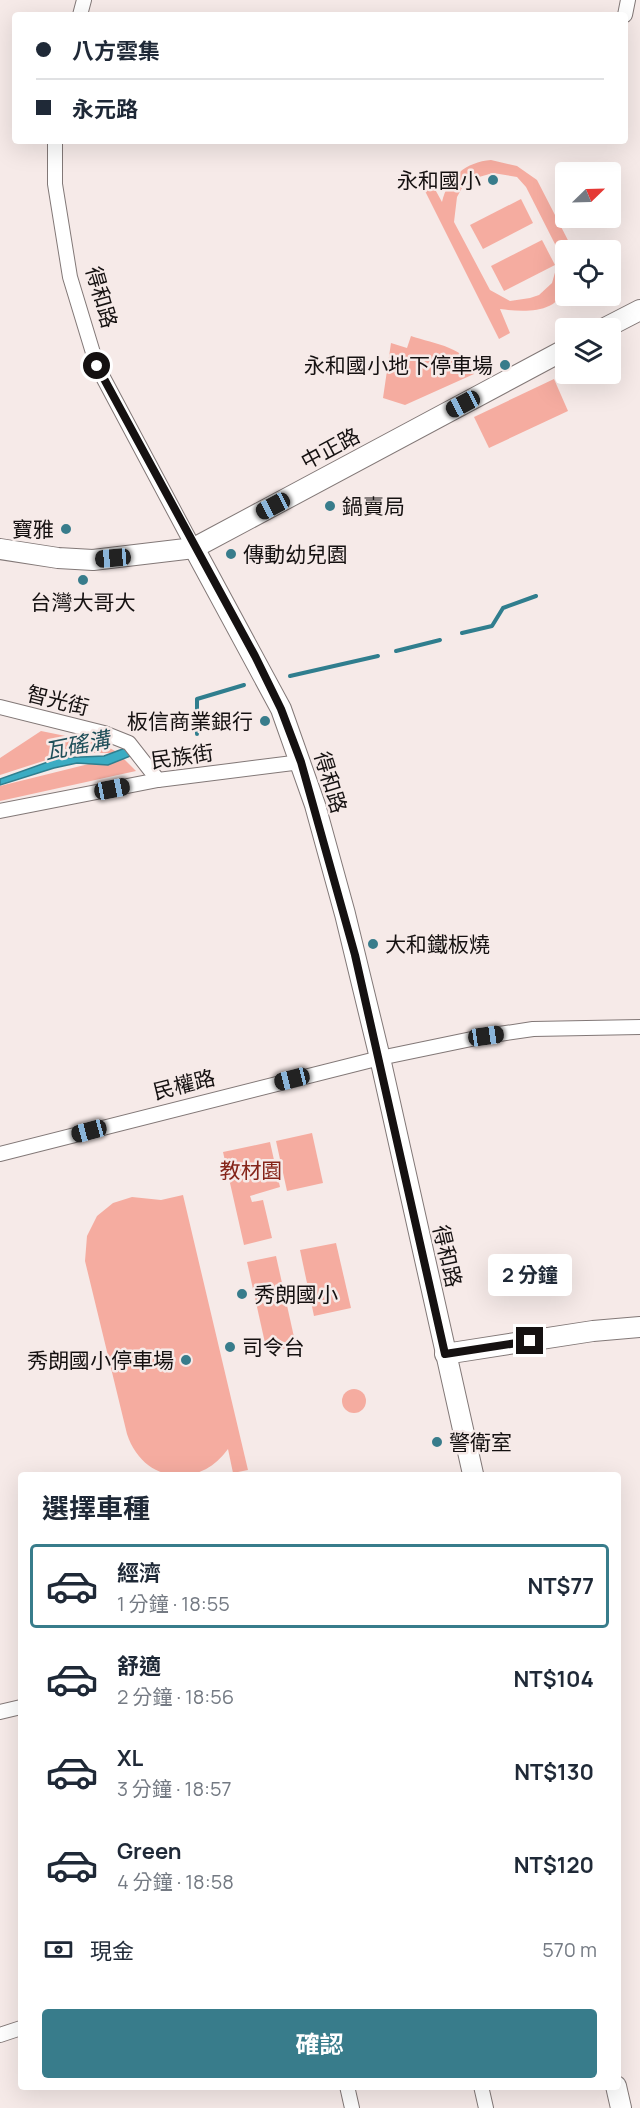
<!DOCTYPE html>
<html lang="zh-TW">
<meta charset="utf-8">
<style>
:root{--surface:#fff;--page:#f6f6f7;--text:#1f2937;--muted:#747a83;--line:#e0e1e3;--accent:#387c8b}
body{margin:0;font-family:Manrope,"Noto Sans TC",sans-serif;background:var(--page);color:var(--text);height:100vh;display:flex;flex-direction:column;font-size:22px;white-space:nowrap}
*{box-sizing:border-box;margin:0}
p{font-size:20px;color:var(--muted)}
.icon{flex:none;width:33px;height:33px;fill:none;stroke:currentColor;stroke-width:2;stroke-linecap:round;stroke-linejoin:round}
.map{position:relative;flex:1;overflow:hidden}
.side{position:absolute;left:18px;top:1472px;width:603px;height:618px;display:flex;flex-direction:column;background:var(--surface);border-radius:6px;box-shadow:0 6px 24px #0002}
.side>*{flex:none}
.top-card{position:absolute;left:12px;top:12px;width:616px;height:132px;border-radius:6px;box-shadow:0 6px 24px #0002;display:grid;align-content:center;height:132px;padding:0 24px;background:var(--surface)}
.needle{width:39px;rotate:67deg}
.tools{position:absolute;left:555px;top:162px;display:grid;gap:12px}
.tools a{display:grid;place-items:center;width:66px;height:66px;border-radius:6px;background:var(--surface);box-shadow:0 6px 24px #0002;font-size:30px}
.end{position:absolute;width:27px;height:27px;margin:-14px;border:8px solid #151111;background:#fff;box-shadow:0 0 0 3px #fff}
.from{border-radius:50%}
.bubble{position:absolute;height:42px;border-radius:6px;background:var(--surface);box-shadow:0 6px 24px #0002;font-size:20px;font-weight:700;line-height:42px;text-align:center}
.car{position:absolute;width:18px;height:36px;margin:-18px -9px;border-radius:8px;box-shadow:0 0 4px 2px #0007;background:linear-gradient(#222 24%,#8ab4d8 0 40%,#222 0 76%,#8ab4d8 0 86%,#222 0)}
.top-card b{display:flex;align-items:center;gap:21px;height:57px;font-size:22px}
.top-card b+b{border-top:2px solid var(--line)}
.top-card i{width:15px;height:15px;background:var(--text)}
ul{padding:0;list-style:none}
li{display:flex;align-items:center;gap:18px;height:84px;margin:0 12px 9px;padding:0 12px;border:3px solid transparent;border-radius:6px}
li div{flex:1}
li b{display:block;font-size:22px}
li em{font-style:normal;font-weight:700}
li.selected{border-color:var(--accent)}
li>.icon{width:54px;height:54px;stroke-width:1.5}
h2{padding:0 24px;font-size:27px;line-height:72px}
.pay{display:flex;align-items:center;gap:15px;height:66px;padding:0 24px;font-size:22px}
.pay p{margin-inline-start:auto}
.primary-button{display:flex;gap:12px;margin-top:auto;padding:12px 24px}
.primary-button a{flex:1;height:69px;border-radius:6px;background:var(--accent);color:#fff;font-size:24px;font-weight:700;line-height:69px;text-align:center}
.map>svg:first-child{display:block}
.green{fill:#f5aca0;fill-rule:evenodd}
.water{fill:#3bacc3;stroke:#307e8e;stroke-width:1.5}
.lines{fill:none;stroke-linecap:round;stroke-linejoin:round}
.stream{stroke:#307e8e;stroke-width:4}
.street-casing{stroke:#827877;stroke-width:16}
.secondary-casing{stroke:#827877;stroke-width:22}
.street{stroke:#fff;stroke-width:14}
.secondary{stroke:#fff;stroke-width:20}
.route{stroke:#151111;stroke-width:8}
.poi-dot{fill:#387c8b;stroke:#f6eae8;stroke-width:2}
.labels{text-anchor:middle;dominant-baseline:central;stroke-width:5;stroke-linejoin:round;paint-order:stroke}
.poi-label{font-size:21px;fill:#151111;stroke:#f6eae8;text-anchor:start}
.street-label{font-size:21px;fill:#151111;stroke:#f6eae8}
.park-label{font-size:21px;fill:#852419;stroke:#f6eae8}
.water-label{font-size:22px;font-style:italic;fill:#1f4f59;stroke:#f6eae8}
</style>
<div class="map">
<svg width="640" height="2108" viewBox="0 0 640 2108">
<rect width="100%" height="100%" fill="#f6eae8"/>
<g class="green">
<path d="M491,160L517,166L537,180L573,250H566C566,261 568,274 566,285C559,315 522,312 500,309L510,333L499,339L423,187L431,182L442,202C448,177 466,162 491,160ZM493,173L517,177L526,187L558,250V262L552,283L539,295L530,298L510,301L490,290L454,222L457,197L463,186L472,179Z"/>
<polygon points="521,199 533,223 483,249 470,225"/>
<polygon points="542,240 555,265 504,291 491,266"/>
<path d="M411,336C434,344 469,347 474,374L405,405L383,398L391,343L407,348Z"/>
<polygon points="554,379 568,411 489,448 474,417"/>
<polygon points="41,731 100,743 119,753 68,753 0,775 0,758"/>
<polygon points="121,756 136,771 0,801 0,786"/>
<polygon points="312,1133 323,1183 287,1191 276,1141"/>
<polygon points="270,1142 280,1187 250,1196 252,1202 263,1200 272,1238 244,1245 223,1152"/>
<path d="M183,1195L248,1470L233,1473L228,1449C199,1490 143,1483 127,1434L85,1261L87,1236L97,1216L113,1203L132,1197L161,1200Z"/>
<polygon points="336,1243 351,1308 314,1316 300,1250"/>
<polygon points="276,1256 296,1346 267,1352 247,1262"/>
<circle cx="354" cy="1401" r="12"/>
</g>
<polygon class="water" points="128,747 133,755 108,765 77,763 54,768 0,785 0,779 59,758 104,756"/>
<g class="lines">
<g class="stream">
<polyline points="462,633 492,626 503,608 536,596"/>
<polyline points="396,651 440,640"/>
<polyline points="290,676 378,656"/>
<polyline points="197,734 197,699 244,685"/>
</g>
<defs>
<g id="street">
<polyline points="80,15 84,0"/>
<polyline points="625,15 628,0"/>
<polyline points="55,141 55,184 70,277 97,366 194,548"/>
<polyline points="0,707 104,733 129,743 158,780"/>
<polyline points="0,811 158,780 301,762"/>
<polyline points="0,1154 380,1058 486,1036 533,1029 640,1027"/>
<polyline points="0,1712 21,1707"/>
<polyline points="0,2035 21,2028"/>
<polyline points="347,2086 352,2108"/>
<polyline points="481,2086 486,2108"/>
</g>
<g id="secondary">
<polyline points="605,328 640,310"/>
<polyline points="194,548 281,709 315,805 345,914 380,1058 473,1474"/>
<polyline points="0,549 58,558 93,560 194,548 566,349"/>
<polyline points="445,1354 593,1331 640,1327"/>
<polyline points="616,2086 621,2108"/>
</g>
</defs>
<use href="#street" class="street-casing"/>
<use href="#secondary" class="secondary-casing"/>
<use href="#street" class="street"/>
<use href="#secondary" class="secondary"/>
</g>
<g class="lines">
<polyline class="route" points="97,366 255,656 281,709 301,762 355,955 445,1354 530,1341"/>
</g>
<g class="poi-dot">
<circle cx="493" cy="180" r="6"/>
<circle cx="505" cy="365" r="6"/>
<circle cx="330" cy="506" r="6"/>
<circle cx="66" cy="529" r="6"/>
<circle cx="231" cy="554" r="6"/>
<circle cx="83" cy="580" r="6"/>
<circle cx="265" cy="721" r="6"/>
<circle cx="373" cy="944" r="6"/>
<circle cx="242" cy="1294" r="6"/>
<circle cx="230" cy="1347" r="6"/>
<circle cx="186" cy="1360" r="6"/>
<circle cx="437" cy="1442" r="6"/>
</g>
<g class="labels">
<g class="poi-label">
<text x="481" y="180" text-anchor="end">永和國小</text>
<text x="493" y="365" text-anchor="end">永和國小地下停車場</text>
<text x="342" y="506">鍋賣局</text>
<text x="54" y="529" text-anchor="end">寶雅</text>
<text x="243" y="554">傳動幼兒園</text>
<text x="83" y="602" text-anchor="middle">台灣大哥大</text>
<text x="253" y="721" text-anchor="end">板信商業銀行</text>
<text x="385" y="944">大和鐵板燒</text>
<text x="254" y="1294">秀朗國小</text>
<text x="242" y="1347">司令台</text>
<text x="174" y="1360" text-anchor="end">秀朗國小停車場</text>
<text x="449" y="1442">警衛室</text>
</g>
<g class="street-label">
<text transform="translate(102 297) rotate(74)">得和路</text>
<text transform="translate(330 448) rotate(-28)">中正路</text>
<text transform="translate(58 700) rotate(14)">智光街</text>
<text transform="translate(182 756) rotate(-8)">民族街</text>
<text transform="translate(331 782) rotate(73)">得和路</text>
<text transform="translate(184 1084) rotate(-14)">民權路</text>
<text transform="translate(448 1256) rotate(77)">得和路</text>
</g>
<g class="park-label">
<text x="251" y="1170">教材園</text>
</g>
<g class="water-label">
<text transform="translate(77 745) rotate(-11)">瓦磘溝</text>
</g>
</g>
</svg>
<div class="tools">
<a><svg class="needle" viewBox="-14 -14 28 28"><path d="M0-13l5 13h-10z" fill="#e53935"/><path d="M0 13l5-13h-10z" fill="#747a83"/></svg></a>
<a><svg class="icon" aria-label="locate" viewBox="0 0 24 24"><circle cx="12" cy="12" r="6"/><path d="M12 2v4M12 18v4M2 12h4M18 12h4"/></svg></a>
<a><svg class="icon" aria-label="layers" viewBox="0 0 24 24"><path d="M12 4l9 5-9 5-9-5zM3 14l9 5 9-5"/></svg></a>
</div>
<i class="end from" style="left:97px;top:366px"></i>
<i class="end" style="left:530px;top:1341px"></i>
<div class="bubble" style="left:488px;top:1254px;width:84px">2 分鐘</div>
<i class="car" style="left:463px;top:404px;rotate:242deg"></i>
<i class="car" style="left:273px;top:506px;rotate:242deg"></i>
<i class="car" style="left:113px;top:558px;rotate:265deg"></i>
<i class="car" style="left:112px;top:789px;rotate:79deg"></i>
<i class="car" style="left:486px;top:1036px;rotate:82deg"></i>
<i class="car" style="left:292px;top:1079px;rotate:256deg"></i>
<i class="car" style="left:89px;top:1131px;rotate:255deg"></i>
<div class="top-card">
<b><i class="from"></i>八方雲集</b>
<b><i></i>永元路</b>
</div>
<section class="side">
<h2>選擇車種</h2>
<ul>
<li class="selected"><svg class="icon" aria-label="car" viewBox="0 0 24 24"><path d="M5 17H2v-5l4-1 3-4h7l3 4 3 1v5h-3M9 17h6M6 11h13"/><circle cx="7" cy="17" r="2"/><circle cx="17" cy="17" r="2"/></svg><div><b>經濟</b><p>1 分鐘 · 18:55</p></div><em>NT$77</em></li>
<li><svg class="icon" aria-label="car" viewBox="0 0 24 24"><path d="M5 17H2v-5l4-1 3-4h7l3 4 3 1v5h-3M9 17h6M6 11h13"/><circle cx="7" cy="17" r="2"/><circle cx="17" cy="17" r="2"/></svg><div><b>舒適</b><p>2 分鐘 · 18:56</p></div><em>NT$104</em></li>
<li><svg class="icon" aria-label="car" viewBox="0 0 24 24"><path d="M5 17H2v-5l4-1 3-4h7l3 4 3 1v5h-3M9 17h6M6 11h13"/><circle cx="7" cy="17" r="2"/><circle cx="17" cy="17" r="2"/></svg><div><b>XL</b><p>3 分鐘 · 18:57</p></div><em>NT$130</em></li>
<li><svg class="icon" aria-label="car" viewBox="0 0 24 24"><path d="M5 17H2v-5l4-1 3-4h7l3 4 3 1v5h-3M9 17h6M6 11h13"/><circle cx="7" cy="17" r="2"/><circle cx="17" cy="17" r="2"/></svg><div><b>Green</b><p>4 分鐘 · 18:58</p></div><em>NT$120</em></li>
</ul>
<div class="pay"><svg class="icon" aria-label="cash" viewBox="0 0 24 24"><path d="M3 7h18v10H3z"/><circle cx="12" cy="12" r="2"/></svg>現金<p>570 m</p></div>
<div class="primary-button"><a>確認</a></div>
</section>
</div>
